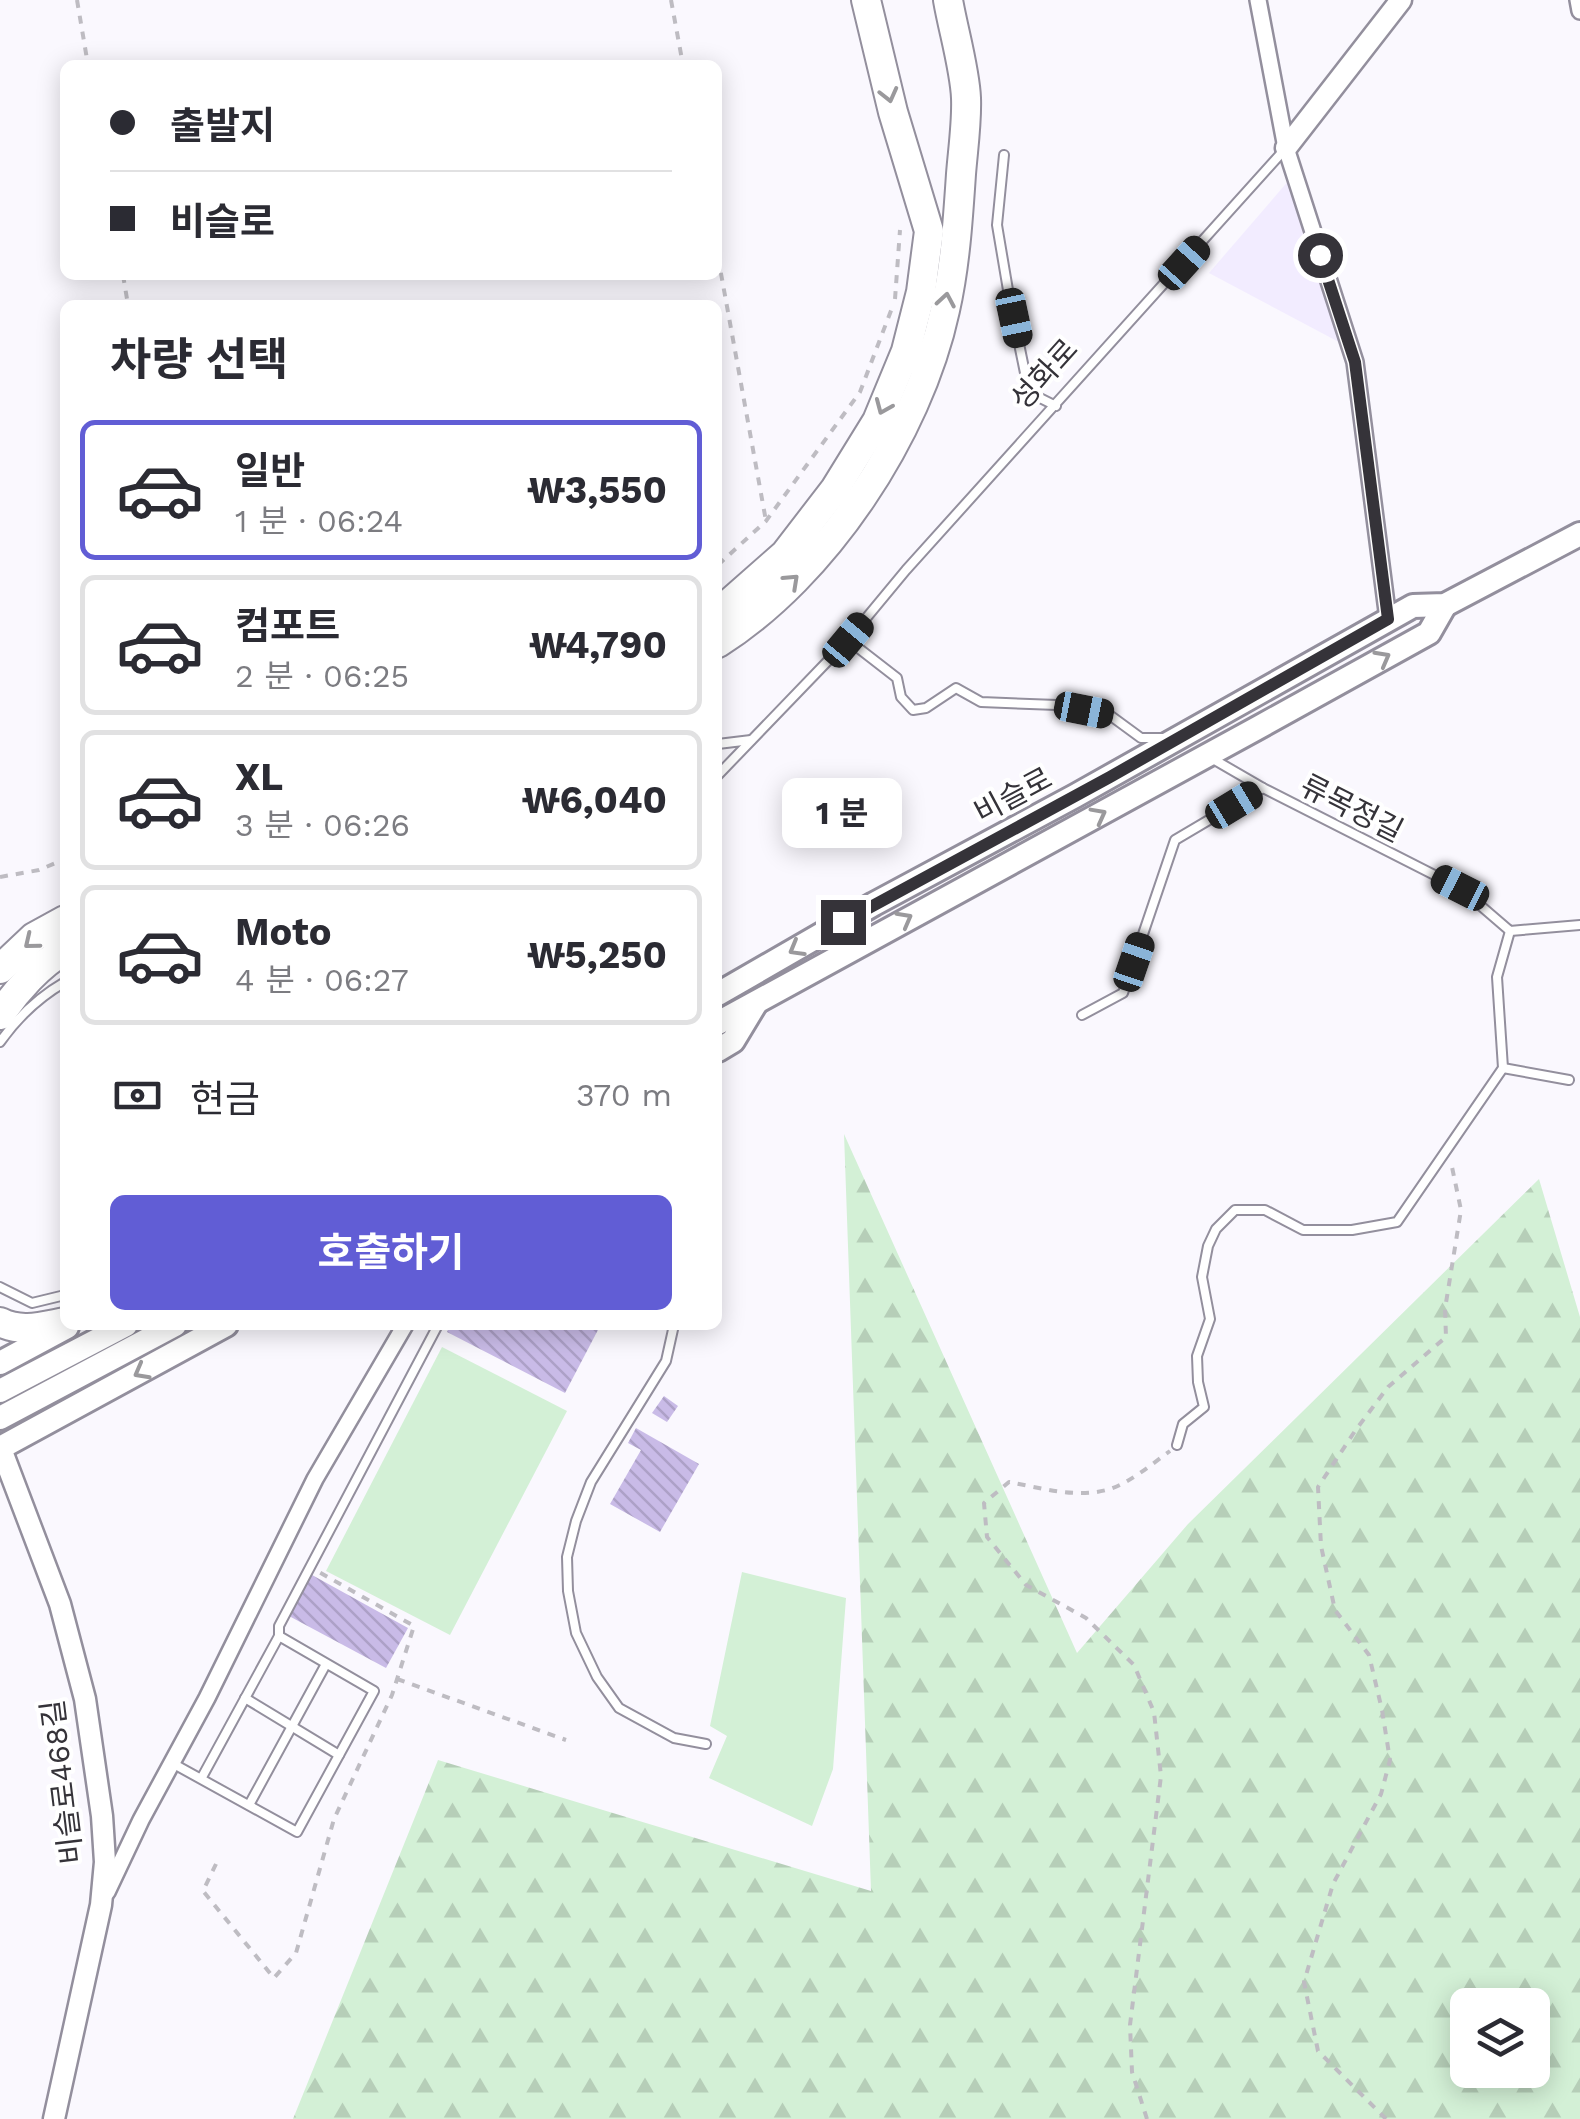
<!DOCTYPE html>
<html lang="ko">
<meta charset="utf-8">
<style>
:root{--surface:#fff;--page:#f7f7f7;--text:#2b2b33;--muted:#7c7c81;--line:#e1e1e2;--accent:#615dd5}
body{margin:0;font-family:"Work Sans","Noto Sans KR",sans-serif;background:var(--page);color:var(--text);height:100vh;display:flex;flex-direction:column;font-size:38px;white-space:nowrap}
*{box-sizing:border-box;margin:0}
p{font-size:32px;color:var(--muted)}
.icon{flex:none;width:55px;height:55px;fill:none;stroke:currentColor;stroke-width:2;stroke-linecap:round;stroke-linejoin:round}
.map{position:relative;flex:1;overflow:hidden}
.drawer{position:absolute;left:60px;top:300px;width:662px;height:1030px;display:flex;flex-direction:column;background:var(--surface);border-radius:15px;box-shadow:0 5px 25px #0003}
.drawer>*{flex:none}
.top-card{position:absolute;left:60px;top:60px;width:662px;height:220px;border-radius:15px;box-shadow:0 5px 25px #0003;display:grid;align-content:center;height:220px;padding:0 50px;background:var(--surface)}
.fabs{position:absolute;left:1450px;top:1988px;display:grid;gap:20px}
.fabs a{display:grid;place-items:center;width:100px;height:100px;border-radius:15px;background:var(--surface);box-shadow:0 5px 25px #0003;font-size:50px}
.end{position:absolute;width:45px;height:45px;margin:-22px;border:12px solid #353339;background:#fff;box-shadow:0 0 0 5px #fff}
.from{border-radius:50%}
.bubble{position:absolute;height:70px;border-radius:15px;background:var(--surface);box-shadow:0 5px 25px #0003;font-size:32px;font-weight:700;line-height:70px;text-align:center}
.car{position:absolute;width:30px;height:60px;margin:-30px -15px;border-radius:12px;box-shadow:0 0 8px 2px #0007;background:linear-gradient(#222 24%,#8ab4d8 0 40%,#222 0 76%,#8ab4d8 0 86%,#222 0)}
.top-card b{display:flex;align-items:center;gap:35px;height:95px;font-size:38px}
.top-card b+b{border-top:2px solid var(--line)}
.top-card i{width:25px;height:25px;background:var(--text)}
ul{padding:0;list-style:none}
li{display:flex;align-items:center;gap:30px;height:140px;margin:0 20px 15px;padding:0 30px;border:5px solid var(--line);border-radius:15px}
li div{flex:1}
li b{display:block;font-size:38px}
li em{font-style:normal;font-weight:700}
li.active{border-color:var(--accent)}
li>.icon{width:90px;height:90px;stroke-width:1.5}
h2{padding:0 50px;font-size:45px;line-height:120px}
.pay{display:flex;align-items:center;gap:25px;height:110px;padding:0 50px;font-size:38px}
.pay p{margin-inline-start:auto}
.cta{display:flex;gap:20px;margin-top:auto;padding:20px 50px}
.cta a{flex:1;height:115px;border-radius:15px;background:var(--accent);color:#fff;font-size:40px;font-weight:700;line-height:115px;text-align:center}
.map>svg:first-child{display:block}
.built{fill:#f2ecff}
.forest{fill:url(#forest-firs);fill-rule:evenodd}
.garden{fill:#d3f0d6}
.building{fill:url(#building-back-hatch)}
.lines{fill:none;stroke-linecap:round;stroke-linejoin:round}
.lane-casing{stroke:#938f9d;stroke-width:12}
.street-casing{stroke:#938f9d;stroke-width:20}
.secondary-casing{stroke:#938f9d;stroke-width:25}
.primary-casing{stroke:#938f9d;stroke-width:28}
.highway-casing{stroke:#938f9d;stroke-width:32}
.path{stroke:#bebcc2;stroke-width:4;stroke-dasharray:8 8;stroke-linecap:butt}
.lane{stroke:#fff;stroke-width:8}
.street{stroke:#fff;stroke-width:15}
.secondary{stroke:#fff;stroke-width:20}
.primary{stroke:#fff;stroke-width:22}
.highway{stroke:#fff;stroke-width:28}
.oneway{stroke:#9a999c}
.route{stroke:#353339;stroke-width:12}
.labels{text-anchor:middle;dominant-baseline:central;stroke-width:8;stroke-linejoin:round;paint-order:stroke}
.street-label{font-size:30px;fill:#353339;stroke:#fff}
</style>
<div class="map">
<svg width="1580" height="2119" viewBox="0 0 1580 2119">
<defs>
<pattern id="forest-firs" width="22" height="20" patternUnits="userSpaceOnUse" patternTransform="scale(2.5)"><rect width="22" height="20" fill="#d3f0d6"/><path d="M5 1l3.5 6h-7zM16 11l3.5 6h-7z" fill="#b6ceb8"/></pattern>
<pattern id="building-back-hatch" width="6" height="6" patternUnits="userSpaceOnUse" patternTransform="scale(2.5)"><rect width="6" height="6" fill="#c9bbe7"/><path d="M-1 5l2 2M0 0l6 6M5-1l2 2" fill="none" stroke="#ada1c7"/></pattern>
</defs>
<rect width="100%" height="100%" fill="#faf8fe"/>
<polygon class="built" points="1290,179 1352,349 1209,273"/>
<path class="forest" d="M844,1134L1077,1653L1188,1524L1539,1179L1580,1317V2119H293L438,1760L871,1891ZM1468,2005H1532V2070H1468Z"/>
<g class="garden">
<polygon points="442,1347 567,1411 450,1635 326,1571"/>
<polygon points="742,1572 846,1598 833,1769 812,1826 709,1778 727,1736 710,1726"/>
</g>
<g class="building">
<polygon points="450,1325 593,1325 599,1328 565,1393 447,1332"/>
<polygon points="664,1396 678,1406 667,1422 652,1413"/>
<polygon points="636,1428 699,1464 660,1532 610,1504 641,1450 628,1443"/>
<polygon points="312,1575 408,1628 386,1668 289,1616"/>
</g>
<g class="lines">
<defs>
<g id="lane">
<polyline points="1004,155 997,225 1008,290 1025,373 1038,397 1056,406"/>
<polyline points="848,640 897,678 901,697 913,710 926,708 956,688 981,702 1057,705 1111,716 1141,738 1165,738"/>
<polyline points="718,744 751,740"/>
<polyline points="1213,759 1263,788 1460,888 1510,931 1580,925"/>
<polyline points="718,775 848,640 906,570 1286,148"/>
<polyline points="1082,1015 1123,993 1175,840 1263,788"/>
<path d="M0,1042C17,1018 39,997 65,982"/>
<polyline points="1503,1068 1569,1080"/>
<polyline points="0,1287 32,1303 65,1295"/>
<polyline points="674,1325 666,1361 591,1482 576,1521 567,1557 568,1591 576,1633 597,1677 619,1708 674,1738 706,1744"/>
<polyline points="1177,1445 1183,1424 1204,1407 1198,1382 1197,1356 1210,1319 1202,1277 1208,1246 1216,1229 1235,1210 1265,1210 1303,1230 1352,1230 1397,1222 1503,1068 1497,977 1510,931"/>
<polyline points="279,1636 279,1626 438,1325"/>
<polyline points="245,1698 339,1755"/>
<polyline points="172,1763 297,1832 374,1691 279,1636 201,1779"/>
<polyline points="249,1805 326,1664"/>
</g>
<g id="street">
<polyline points="1258,0 1286,148 1355,362 1388,619"/>
<polyline points="1578,0 1580,11"/>
<polyline points="107,1892 141,1820 207,1698 315,1479 405,1325"/>
</g>
<g id="secondary">
<polyline points="1286,148 1401,0"/>
<polyline points="0,1446 60,1604 85,1699 102,1816 105,1862 101,1905 54,2119"/>
</g>
<g id="primary">
<polyline points="718,994 874,904 1075,796 1413,606 1445,605 1580,534"/>
<path d="M718,1023C954,892 1193,765 1429,633L1445,605"/>
<polyline points="718,1050 733,1041 756,1003"/>
<polyline points="0,1363 67,1327"/>
<polyline points="0,1391 126,1325"/>
<polyline points="0,1418 175,1325"/>
<polyline points="0,1448 226,1325"/>
</g>
<g id="highway">
<polyline points="718,613 785,554 835,489 877,421 906,351 921,292 929,231 893,112 866,0"/>
<path d="M718,643C825,575 918,435 945,310C955,266 958,219 961,174C963,149 967,122 966,98C965,70 953,29 948,0"/>
<polyline points="0,969 34,937 65,920"/>
<path d="M0,1015C16,991 40,964 65,950"/>
<path d="M0,1322C21,1333 43,1326 65,1322"/>
</g>
</defs>
<use href="#lane" class="lane-casing"/>
<use href="#street" class="street-casing"/>
<use href="#secondary" class="secondary-casing"/>
<use href="#primary" class="primary-casing"/>
<use href="#highway" class="highway-casing"/>
<g class="path">
<polyline points="77,0 88,65"/>
<polyline points="671,0 683,65"/>
<polyline points="718,257 766,521"/>
<polyline points="123,275 128,305"/>
<polyline points="895,299 900,230"/>
<polyline points="718,565 766,521 860,392 892,308"/>
<polyline points="0,877 39,870 65,859"/>
<polyline points="397,1679 566,1740"/>
<polyline points="216,1864 203,1891 274,1978 296,1953 334,1819 392,1695 414,1626 319,1572"/>
<path d="M1147,2119L1132,2072L1130,2025L1161,1776L1154,1712L1134,1665L1086,1618L1026,1585L987,1537L984,1503L1009,1482C1041,1488 1078,1499 1110,1489C1131,1482 1152,1464 1170,1451"/>
<polyline points="1386,2119 1318,2051 1304,1982 1333,1884 1381,1794 1390,1760 1382,1710 1369,1655 1335,1610 1321,1546 1318,1487 1355,1431 1388,1387 1446,1337 1445,1309 1461,1210 1452,1167"/>
</g>
<use href="#lane" class="lane"/>
<use href="#street" class="street"/>
<use href="#secondary" class="secondary"/>
<use href="#primary" class="primary"/>
<use href="#highway" class="highway"/>
</g>
<defs><path id="oneway-chevron" d="M-2-3.5L2.5 0L-2 3.5" fill="none" stroke-width="1.6" stroke-linecap="round" stroke-linejoin="round" transform="scale(2.5)"/></defs>
<g class="oneway">
<use href="#oneway-chevron" transform="translate(889 95) rotate(76)"/>
<use href="#oneway-chevron" transform="translate(946 300) rotate(-80)"/>
<use href="#oneway-chevron" transform="translate(883 407) rotate(113)"/>
<use href="#oneway-chevron" transform="translate(792 581) rotate(-43)"/>
<use href="#oneway-chevron" transform="translate(1383 658) rotate(-29)"/>
<use href="#oneway-chevron" transform="translate(1099 815) rotate(-28)"/>
<use href="#oneway-chevron" transform="translate(905 919) rotate(-29)"/>
<use href="#oneway-chevron" transform="translate(31 942) rotate(141)"/>
<use href="#oneway-chevron" transform="translate(796 949) rotate(150)"/>
<use href="#oneway-chevron" transform="translate(141 1372) rotate(151)"/>
</g>
<g class="lines">
<polyline class="route" points="843,922 1110,777 1388,619 1355,362 1320,255"/>
</g>
<g class="labels">
<g class="street-label">
<text transform="translate(1044 374) rotate(-48)">성화로</text>
<text transform="translate(1013 795) rotate(-28)">비슬로</text>
<text transform="translate(1352 808) rotate(27)">류목정길</text>
<text transform="translate(62 1782) rotate(-97)">비슬로468길</text>
</g>
</g>
</svg>
<div class="fabs">
<a><svg class="icon" aria-label="layers" viewBox="0 0 24 24"><path d="M12 4l9 5-9 5-9-5zM3 14l9 5 9-5"/></svg></a>
</div>
<i class="end from" style="left:1320px;top:255px"></i>
<i class="end" style="left:843px;top:922px"></i>
<div class="bubble" style="left:782px;top:778px;width:120px">1 분</div>
<i class="car" style="left:1184px;top:263px;rotate:42deg"></i>
<i class="car" style="left:1014px;top:318px;rotate:168deg"></i>
<i class="car" style="left:848px;top:640px;rotate:40deg"></i>
<i class="car" style="left:1084px;top:710px;rotate:101deg"></i>
<i class="car" style="left:1234px;top:805px;rotate:59deg"></i>
<i class="car" style="left:1460px;top:888px;rotate:297deg"></i>
<i class="car" style="left:1134px;top:962px;rotate:19deg"></i>
<div class="top-card">
<b><i class="from"></i>출발지</b>
<b><i></i>비슬로</b>
</div>
<section class="drawer">
<h2>차량 선택</h2>
<ul>
<li class="active"><svg class="icon" aria-label="car" viewBox="0 0 24 24"><path d="M5 17H2v-5l4-1 3-4h7l3 4 3 1v5h-3M9 17h6M6 11h13"/><circle cx="7" cy="17" r="2"/><circle cx="17" cy="17" r="2"/></svg><div><b>일반</b><p>1 분 · 06:24</p></div><em>₩3,550</em></li>
<li><svg class="icon" aria-label="car" viewBox="0 0 24 24"><path d="M5 17H2v-5l4-1 3-4h7l3 4 3 1v5h-3M9 17h6M6 11h13"/><circle cx="7" cy="17" r="2"/><circle cx="17" cy="17" r="2"/></svg><div><b>컴포트</b><p>2 분 · 06:25</p></div><em>₩4,790</em></li>
<li><svg class="icon" aria-label="car" viewBox="0 0 24 24"><path d="M5 17H2v-5l4-1 3-4h7l3 4 3 1v5h-3M9 17h6M6 11h13"/><circle cx="7" cy="17" r="2"/><circle cx="17" cy="17" r="2"/></svg><div><b>XL</b><p>3 분 · 06:26</p></div><em>₩6,040</em></li>
<li><svg class="icon" aria-label="car" viewBox="0 0 24 24"><path d="M5 17H2v-5l4-1 3-4h7l3 4 3 1v5h-3M9 17h6M6 11h13"/><circle cx="7" cy="17" r="2"/><circle cx="17" cy="17" r="2"/></svg><div><b>Moto</b><p>4 분 · 06:27</p></div><em>₩5,250</em></li>
</ul>
<div class="pay"><svg class="icon" aria-label="cash" viewBox="0 0 24 24"><path d="M3 7h18v10H3z"/><circle cx="12" cy="12" r="2"/></svg>현금<p>370 m</p></div>
<div class="cta"><a>호출하기</a></div>
</section>
</div>
